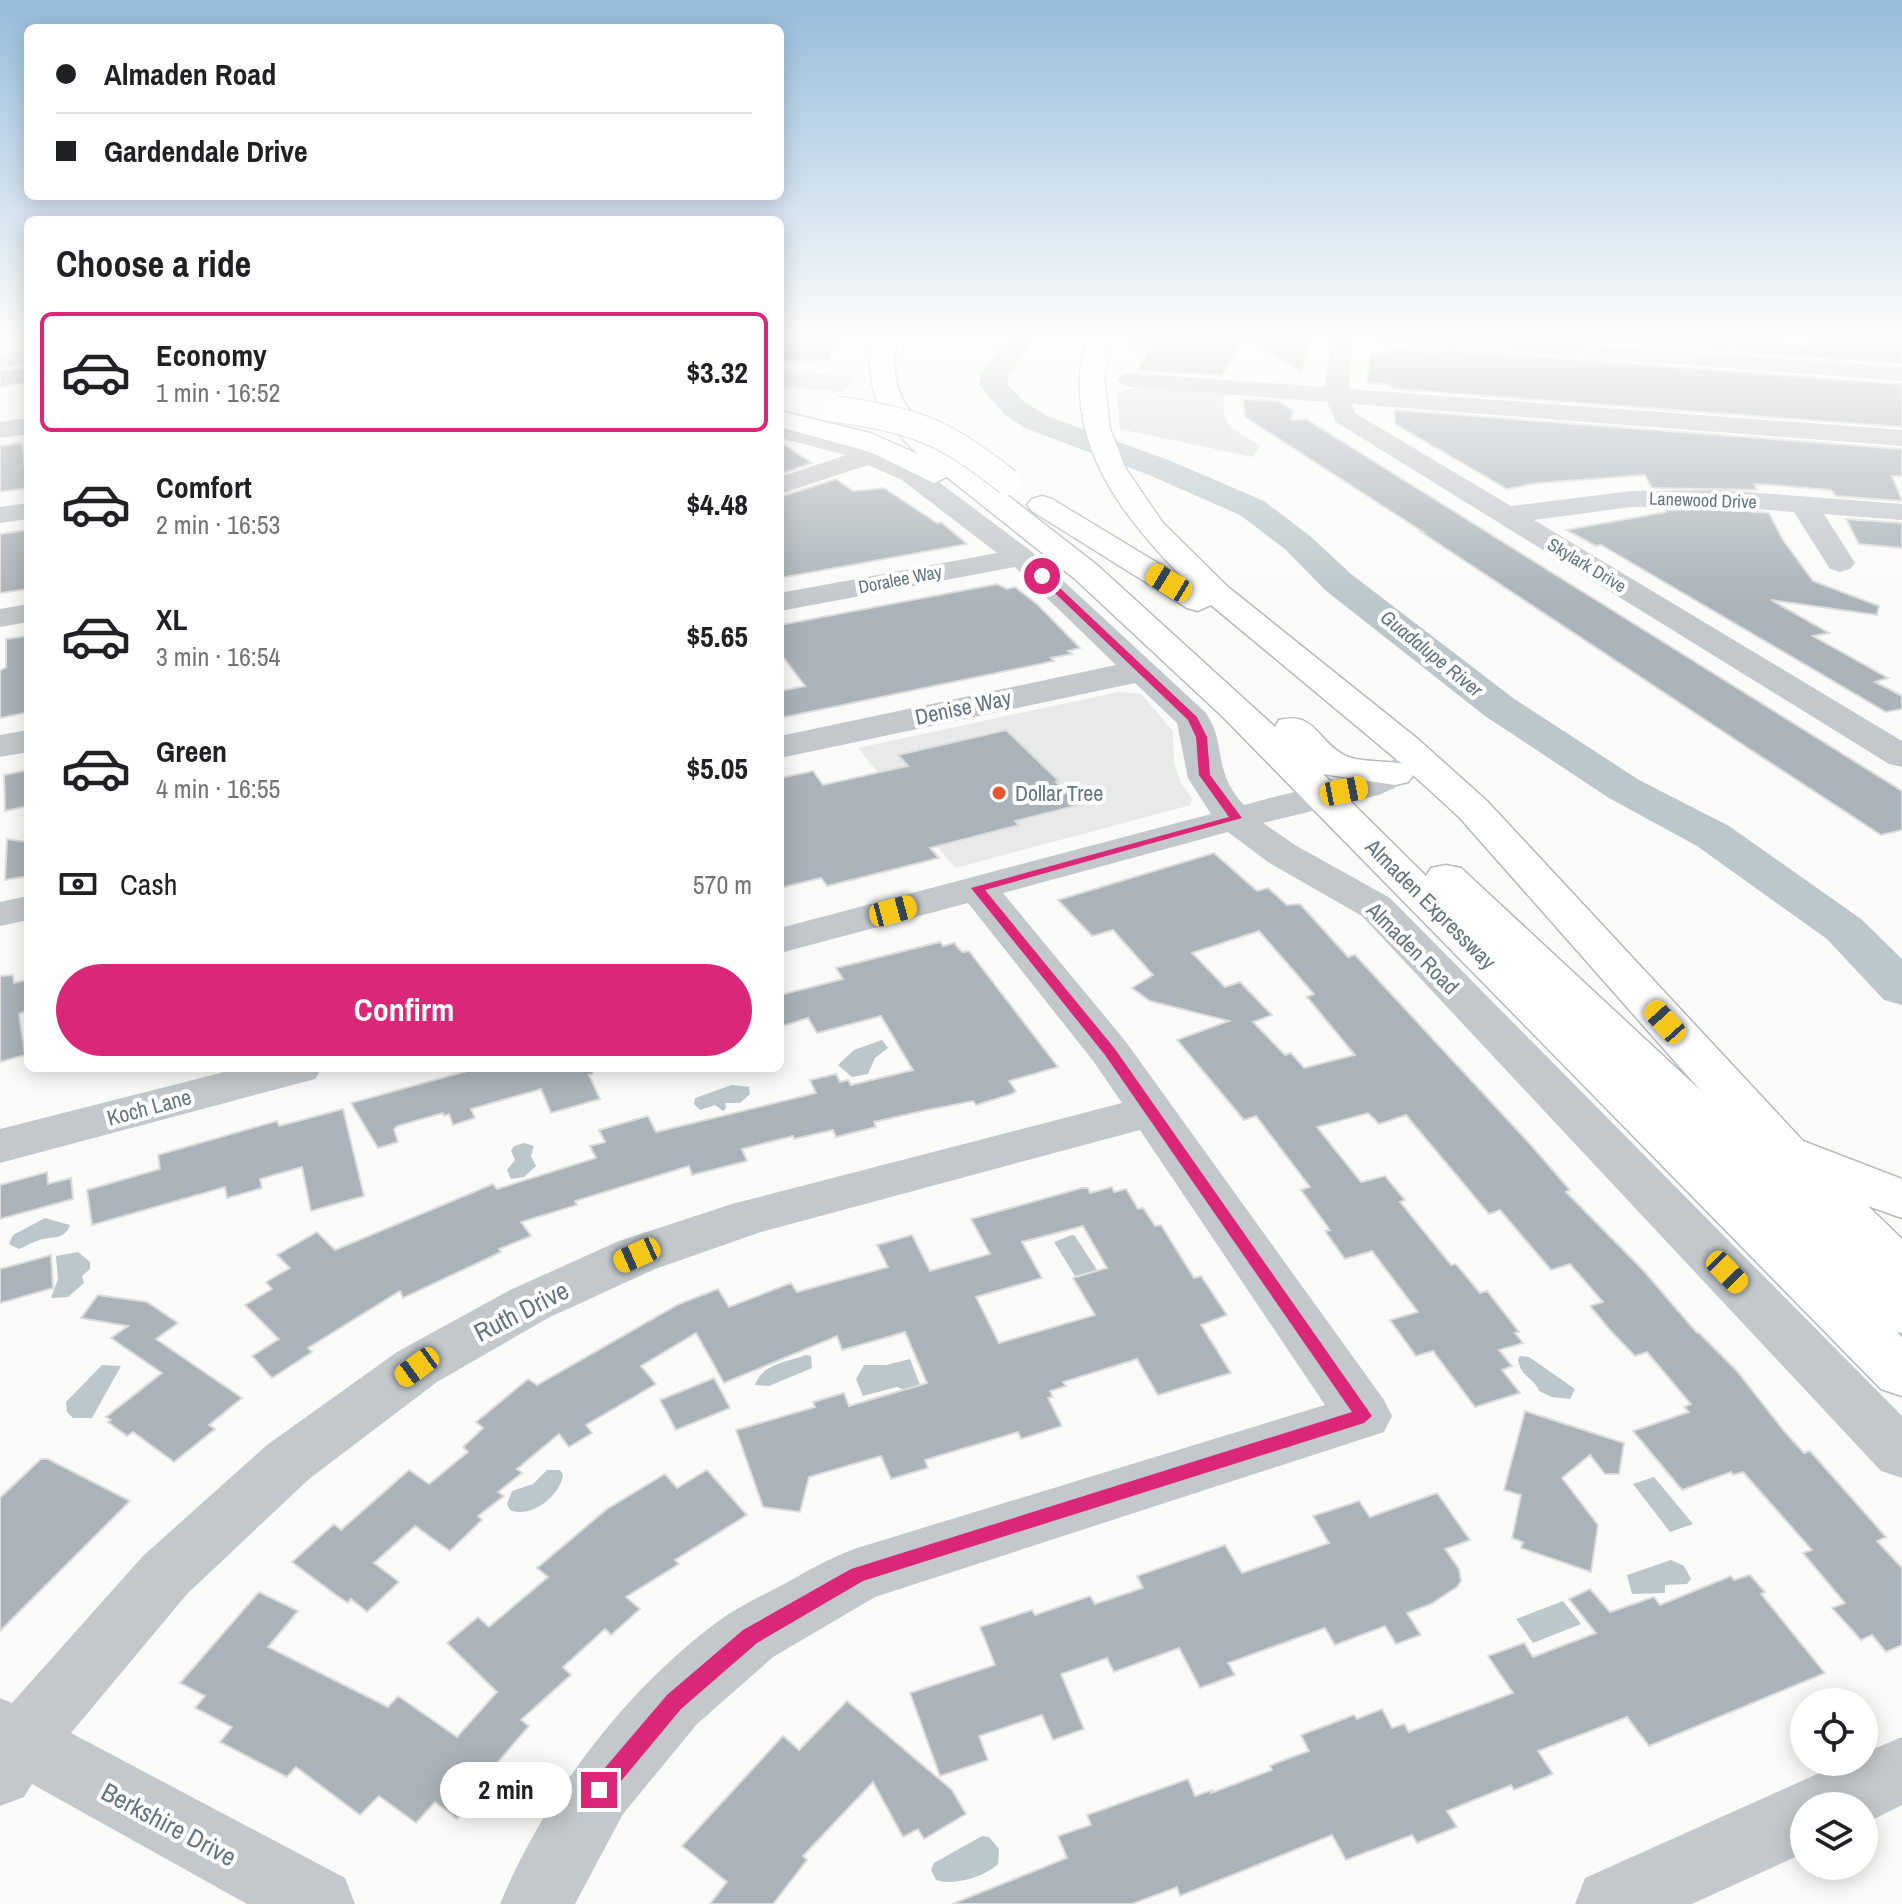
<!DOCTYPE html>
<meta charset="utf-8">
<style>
:root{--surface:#fff;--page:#f2f2f2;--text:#202124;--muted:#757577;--line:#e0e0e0;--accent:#db2777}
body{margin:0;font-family:"Archivo Narrow",sans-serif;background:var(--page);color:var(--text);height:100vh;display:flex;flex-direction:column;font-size:30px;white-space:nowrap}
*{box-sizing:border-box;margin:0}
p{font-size:26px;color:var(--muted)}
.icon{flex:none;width:44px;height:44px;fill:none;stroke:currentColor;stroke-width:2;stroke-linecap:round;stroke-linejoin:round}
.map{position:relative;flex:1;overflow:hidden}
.sheet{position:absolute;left:24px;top:216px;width:760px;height:856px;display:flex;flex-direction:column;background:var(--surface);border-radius:12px;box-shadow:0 4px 20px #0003}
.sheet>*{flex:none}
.banner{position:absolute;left:24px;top:24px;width:760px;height:176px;border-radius:12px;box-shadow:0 4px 20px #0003;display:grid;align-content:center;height:176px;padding:0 32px;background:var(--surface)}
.buttons{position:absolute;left:1790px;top:1688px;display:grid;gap:16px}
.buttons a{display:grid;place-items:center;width:88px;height:88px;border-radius:50%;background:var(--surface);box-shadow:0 4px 20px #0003;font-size:40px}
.end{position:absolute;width:36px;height:36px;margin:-18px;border:10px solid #db2777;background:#fff;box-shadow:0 0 0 4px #fff}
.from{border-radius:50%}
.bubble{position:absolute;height:56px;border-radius:28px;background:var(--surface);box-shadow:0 4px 20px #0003;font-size:26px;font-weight:800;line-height:56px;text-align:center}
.car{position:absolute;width:24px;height:48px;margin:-24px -12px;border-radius:10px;box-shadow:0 0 6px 2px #0007;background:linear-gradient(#f5c518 24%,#345 0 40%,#f5c518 0 76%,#345 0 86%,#f5c518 0)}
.banner b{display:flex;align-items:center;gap:28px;height:76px;font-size:30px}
.banner b+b{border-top:2px solid var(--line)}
.banner i{width:20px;height:20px;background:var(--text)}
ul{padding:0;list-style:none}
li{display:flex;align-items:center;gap:24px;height:120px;margin:0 16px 12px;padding:0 16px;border:4px solid transparent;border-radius:12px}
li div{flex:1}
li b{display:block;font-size:30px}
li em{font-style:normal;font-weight:800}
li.active{border-color:var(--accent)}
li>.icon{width:72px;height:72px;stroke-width:1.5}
h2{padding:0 32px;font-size:36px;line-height:96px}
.pay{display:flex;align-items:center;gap:20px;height:88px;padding:0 32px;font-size:30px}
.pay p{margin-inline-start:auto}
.button{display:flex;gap:16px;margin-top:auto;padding:16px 32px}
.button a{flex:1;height:92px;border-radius:48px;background:var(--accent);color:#fff;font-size:32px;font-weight:800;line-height:92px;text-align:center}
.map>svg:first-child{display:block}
.built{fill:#e8e9e9}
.green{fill:#dadfd7}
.water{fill:#bbc7cb}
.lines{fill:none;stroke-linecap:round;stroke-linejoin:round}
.river{fill:#bbc7cb;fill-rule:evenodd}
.building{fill:#aab3b9;stroke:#dcdcda;stroke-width:2;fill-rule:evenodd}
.major-casing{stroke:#b5babe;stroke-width:3}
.minor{fill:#c3c8cc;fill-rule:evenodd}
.major{fill:#fff;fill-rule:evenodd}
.major-bridge-casing{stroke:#b5babe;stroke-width:28;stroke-linecap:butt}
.major-bridge{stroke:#fff;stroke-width:26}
.route{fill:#db2777}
.poi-dot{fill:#e4572e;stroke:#fff;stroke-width:3}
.labels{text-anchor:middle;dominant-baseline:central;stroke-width:8;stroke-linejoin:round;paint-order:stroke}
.far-street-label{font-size:18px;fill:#657683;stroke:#fff}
.far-water-label{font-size:20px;font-style:italic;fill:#60757c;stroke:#fff}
.street-label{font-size:22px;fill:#657683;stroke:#fff}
.poi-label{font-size:22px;fill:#657683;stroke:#fff;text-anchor:start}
.near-street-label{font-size:26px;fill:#657683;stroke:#fff}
</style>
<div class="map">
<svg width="1902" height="1904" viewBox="0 0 1902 1904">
<rect width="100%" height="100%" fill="#fafaf8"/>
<polygon class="built" points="1118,692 1141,694 1173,731 1174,763 1180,781 1192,798 1191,805 955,868 858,748"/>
<g class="green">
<polygon points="780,371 856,377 843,392 780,387"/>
<path d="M1136,387L1225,392C1219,428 1233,427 1260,446L1253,457L1120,429L1117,393Z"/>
</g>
<g class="water">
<polygon points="882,1040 888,1048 875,1058 868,1074 852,1077 838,1065 854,1050"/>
<polygon points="732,1085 749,1087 750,1094 740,1103 725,1103 726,1108 723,1111 715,1105 700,1110 694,1104 695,1098"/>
<polygon points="524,1143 534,1146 531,1156 536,1166 524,1177 511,1179 507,1170 515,1160 511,1151 514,1146"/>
<path d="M45,1218L70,1225C64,1242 50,1235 37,1241C30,1243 25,1247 19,1249L9,1244L13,1235Z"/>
<polygon points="1072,1235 1075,1236 1097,1270 1075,1276 1054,1242"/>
<polygon points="78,1252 90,1262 90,1269 82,1276 84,1283 68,1297 51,1298 58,1279 56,1256"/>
<path d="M806,1355L811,1356L812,1368L769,1386L755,1385C762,1364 786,1362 806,1355Z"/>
<path d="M1520,1356L1529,1357L1575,1389L1570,1399L1552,1397L1539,1391C1534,1377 1522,1379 1518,1360Z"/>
<polygon points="910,1359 922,1390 912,1393 897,1387 863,1396 856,1379 864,1365 886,1365"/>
<polygon points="102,1365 121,1366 92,1418 73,1418 67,1412 66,1402"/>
<path d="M547,1470H560L563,1475C560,1496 531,1519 510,1510L507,1504L512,1491L533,1484Z"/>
<polygon points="1654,1477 1693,1524 1670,1532 1633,1484"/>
<polygon points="1671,1560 1684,1566 1691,1579 1687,1584 1665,1585 1665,1593 1632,1594 1627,1575"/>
<polygon points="1563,1601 1581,1624 1533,1643 1516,1619"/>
<path d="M982,1836L989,1837L999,1849L998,1864C984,1877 954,1886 936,1880L931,1870L934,1863Z"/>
</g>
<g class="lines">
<polygon class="river" points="1010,335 1037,335 1009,374 1007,384 1024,402 1047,416 1171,461 1264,501 1310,536 1351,574 1513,698 1639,780 1729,826 1861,919 1902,959 1902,1005 1884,1000 1827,939 1697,846 1609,798 1485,716 1325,590 1286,550 1240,515 1149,475 1025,428 1004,414 979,385 981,373"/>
</g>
<g class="building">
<polygon points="784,335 837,335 830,360 812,361 780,361"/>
<polygon points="1156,335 1311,335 1302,372 1244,339 1222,376 1138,370"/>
<polygon points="1499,335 1715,335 1716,338 1813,344 1811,341 1830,343 1827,337 1840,338 1839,335 1902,335 1902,364"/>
<polygon points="1389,349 1436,352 1436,349 1902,384 1902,427 1394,389 1387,384 1367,383 1370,352 1389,353"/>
<polygon points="28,367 28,374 24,375 25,383 0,387 0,371"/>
<polygon points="1243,399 1278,401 1293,411 1291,420 1306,419 1902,791 1902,830 1881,835 1751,750 1421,532 1423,532 1245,417"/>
<polygon points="1395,410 1902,449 1902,476 1892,476 1902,501 1836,496 1831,490 1771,485 1754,484 1757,490 1652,488 1645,475 1539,483 1507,489 1395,424"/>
<polygon points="780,442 812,463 780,474"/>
<polygon points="22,443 27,488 0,492 0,446"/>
<polygon points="836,479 853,491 884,488 937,523 941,522 967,544 780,578 780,497"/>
<polygon points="1721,509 1769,513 1783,540 1813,581 1879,606 1877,615 1771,600 1829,633 1813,636 1888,678 1875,682 1902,696 1902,709 1886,712 1601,545 1596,546 1566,530 1666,512 1665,510"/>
<polygon points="1846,519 1902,523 1902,548 1859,544"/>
<polygon points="28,530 28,589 0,593 0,534"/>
<polygon points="997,584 1007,589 1015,587 1038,605 1080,648 1068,651 1072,654 1051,658 1054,661 780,718 780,691 805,686 780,653 780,625"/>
<polygon points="28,636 28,706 25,707 25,713 0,718 0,671 6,667 6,639"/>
<polygon points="1006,730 1059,781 1056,782 1079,805 1015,821 1019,825 930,848 939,858 827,886 821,878 780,888 780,778 813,771 823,785 908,766 898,755"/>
<polygon points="28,770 28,806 5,811 4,775"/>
<polygon points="7,839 28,842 28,876 5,880"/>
<path d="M1214,853L1257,891L1268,888L1287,905L1300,904L1348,957L1355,955L1529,1143L1570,1190L1566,1192L1643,1270L1697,1333H1699L1736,1370L1784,1431L1804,1453L1810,1451L1886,1537L1877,1541L1902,1568V1645L1886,1652L1872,1635L1861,1640L1832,1608L1845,1603L1803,1553L1812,1550L1743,1472L1733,1475L1731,1472L1682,1490L1633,1431L1689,1412L1684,1407L1691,1404L1647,1352L1635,1356L1610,1330L1590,1306L1603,1302L1570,1264L1551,1270L1500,1210L1489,1214L1406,1115L1379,1124L1368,1113L1317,1127L1361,1182L1385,1176L1405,1200L1400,1202L1451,1265L1456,1264L1480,1293L1487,1291L1519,1332L1515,1333L1523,1343L1499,1350L1512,1366L1502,1370L1520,1393L1475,1407L1433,1351L1416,1356L1390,1320L1418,1312L1372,1251L1345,1259L1325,1231L1330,1230L1301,1190L1310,1187L1256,1116L1244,1120L1177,1040L1229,1021L1150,1001L1132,988L1153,975L1113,930L1092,936L1058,900ZM1259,931L1314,994L1307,997L1355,1055L1304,1068L1291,1053L1285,1055L1253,1022L1272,1015L1240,982L1225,987L1192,953Z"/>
<polygon points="940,942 943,946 954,943 962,952 969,951 1058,1067 1009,1081 1016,1091 1012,1094 976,1105 973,1101 922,1111 874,1122 876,1127 836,1137 833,1130 794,1139 793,1136 742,1149 747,1161 692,1175 689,1166 575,1201 577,1205 521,1222 531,1236 499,1249 501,1252 403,1298 400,1291 308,1348 312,1352 272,1378 252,1356 279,1339 245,1305 272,1289 266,1282 290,1268 277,1255 317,1232 335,1250 493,1184 497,1189 596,1158 590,1146 605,1142 599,1130 648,1116 656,1132 816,1093 810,1080 836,1074 840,1082 848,1080 851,1085 913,1070 881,1016 817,1033 808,1018 780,1027 780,995 843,979 836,968"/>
<polygon points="13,975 14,983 27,980 28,1010 19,1014 25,1055 0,1062 0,976"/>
<polygon points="478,1068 592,1068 593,1074 589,1075 600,1099 551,1113 541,1089 471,1109 475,1118 453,1125 449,1114 444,1116 443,1113 397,1126 394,1130 398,1142 378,1148 351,1103"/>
<polygon points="343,1109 364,1196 311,1211 302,1167 260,1179 262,1188 227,1198 225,1187 92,1225 87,1190 160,1169 158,1155 277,1121 279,1126"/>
<polygon points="47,1172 48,1184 71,1178 73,1199 0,1219 0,1185"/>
<path d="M1112,1187L1114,1192L1126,1189L1138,1209L1143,1208L1155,1226L1161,1225L1194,1278L1201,1276L1227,1315L1201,1325L1231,1373L1158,1395L1137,1359L1063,1382L1066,1386L1050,1391L1053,1397L1048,1398L1062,1426L1021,1439L1018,1432L925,1460L928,1468L891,1479L881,1456L809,1477L800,1512L763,1507L736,1430L815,1407L813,1402L844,1393L849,1406L927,1383L905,1332L842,1350L837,1336L724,1383L696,1333L641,1366L656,1384L586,1425L592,1433L569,1447L559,1434L517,1469L522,1473L498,1492L504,1496L478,1516L482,1520L450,1551L415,1526L374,1563L399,1582L367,1612L351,1599L348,1603L336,1595L292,1562L334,1524L341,1530L409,1470L429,1484L468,1452L463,1447L483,1428L476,1422L528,1379L537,1385L679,1304L718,1289L729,1307L791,1283L797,1292L888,1267L877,1245L912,1235L930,1271L990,1254L971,1219L1082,1188H1088L1090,1193ZM1083,1226L1107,1268L1073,1278L1095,1315L999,1343L976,1297L1042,1278L1022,1242Z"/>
<polygon points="51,1255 53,1288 0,1303 0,1269"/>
<polygon points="98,1295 147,1302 178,1323 156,1339 242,1398 209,1425 215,1429 174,1462 133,1432 127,1436 108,1422 111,1420 106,1417 162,1373 111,1338 128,1326 81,1318"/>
<polygon points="714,1378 730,1408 676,1430 660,1400"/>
<polygon points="1525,1411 1624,1443 1619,1474 1605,1474 1590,1455 1562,1478 1598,1525 1591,1572 1521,1548 1523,1542 1512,1538 1521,1495 1504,1490"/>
<polygon points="41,1459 48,1459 130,1501 0,1631 0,1498"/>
<polygon points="707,1470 747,1515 675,1560 679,1564 626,1597 640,1609 611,1635 605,1629 563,1667 571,1675 521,1720 529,1726 497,1763 502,1766 457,1819 435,1802 416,1823 379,1796 360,1815 296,1767 287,1777 220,1742 232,1727 195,1708 205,1696 180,1683 259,1592 298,1611 268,1647 388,1707 398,1696 457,1737 497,1692 447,1643 478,1617 489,1627 548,1577 537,1568 607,1509 665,1474 677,1488"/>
<polygon points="1437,1493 1470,1540 1445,1549 1459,1569 1461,1581 1457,1587 1431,1604 1407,1613 1421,1635 1396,1644 1385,1626 1335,1645 1325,1628 1228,1663 1235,1675 1200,1688 1179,1648 1114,1672 1107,1658 1061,1674 1084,1729 1053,1740 1042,1715 979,1736 988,1760 940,1776 910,1693 995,1665 980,1627 1032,1610 1035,1615 1090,1596 1095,1604 1143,1588 1137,1576 1225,1545 1242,1573 1329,1543 1313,1516 1359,1501 1370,1517"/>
<polygon points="1750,1575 1765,1592 1761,1594 1825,1673 1649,1746 1627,1717 1538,1751 1553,1774 1514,1790 1511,1785 1447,1811 1457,1827 1417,1843 1412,1835 1346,1860 1332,1835 1180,1896 1177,1887 1132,1904 952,1904 1067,1858 1058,1836 1091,1825 1087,1815 1188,1779 1195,1796 1212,1790 1211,1793 1272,1770 1270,1766 1276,1763 1309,1751 1301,1735 1354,1715 1357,1719 1382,1709 1392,1728 1404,1724 1409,1732 1513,1693 1488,1656 1524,1643 1533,1657 1596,1633 1569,1599 1590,1589 1610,1612 1654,1597 1660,1605 1731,1576 1734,1580"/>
<polygon points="847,1701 952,1790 966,1814 924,1839 918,1829 903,1837 873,1782 803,1856 807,1860 773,1904 710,1904 727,1882 682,1846 783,1736 799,1750"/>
</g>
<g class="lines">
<defs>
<path id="major" d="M873,335H897C890,379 897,398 926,432L1097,565L1275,727L1279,720C1315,711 1317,741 1344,755C1359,763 1385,760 1402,764L1211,605L1198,611L1187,608L1032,511L1027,505L1032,499L1042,496L1052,499L1184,579C1130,524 1076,459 1080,377C1080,363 1086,349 1089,335H1113L1104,376L1110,429L1126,469L1163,523L1228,587L1419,740L1487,801L1803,1141L1902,1179V1218L1868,1206L1902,1239V1333L1897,1332L1902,1337V1396L1881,1389L1223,717L1075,579L947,477L934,483L870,452L780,427V411L870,433L918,454C879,417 863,389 873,335ZM1323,774L1395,785L1408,782L1413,775L1459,817L1701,1091L1461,868L1446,865L1431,868L1426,876Z"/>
</defs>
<use href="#major" class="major-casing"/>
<g class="minor">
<polygon points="1131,335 1153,335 1147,347 1131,347 1128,342"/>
<polygon points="1332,335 1456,335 1902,367 1902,381 1353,340 1349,389 1902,430 1902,446 1352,404 1355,413 1511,506 1631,491 1721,490 1902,504 1902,520 1824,514 1855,563 1850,569 1840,572 1830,569 1794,512 1721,506 1631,507 1534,520 1902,741 1902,767 1889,764 1336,422 1327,402 1130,387 1122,385 1118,380 1122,375 1130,373 1325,387"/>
<polygon points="28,350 28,364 0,368 0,354"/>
<polygon points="28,418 28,434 0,438 0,422"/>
<path d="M780,422L857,441L920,468L1031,551L1205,712C1228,744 1211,770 1244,805C1280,795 1316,787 1353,778C1381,771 1404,746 1434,753L1439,761L1434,769L1379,795L1263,823L1295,845L1390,898L1902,1416V1478L1881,1471L1362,916L1268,862L1228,832L1003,893L1126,1042L1384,1400L1392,1416L1384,1432L875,1597L773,1657L697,1724L623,1814L575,1904H500C545,1795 630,1683 727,1615C746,1603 767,1593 786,1583C809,1570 832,1557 857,1548L1325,1405L1140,1130L761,1232L655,1269L548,1318L437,1382L309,1479L187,1594L71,1733L345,1878L355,1904H247L32,1784L24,1797L0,1806V1698L12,1703L143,1556L267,1445L397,1352L510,1290L619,1241L732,1204L1122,1103L1094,1062L968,903L780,953V928L1211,814L1188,778L1177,723L1135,683L780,758V736L1116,665L1015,567L780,611V593L997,553L902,480L868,465L780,494V477L846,455L780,438Z"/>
<polygon points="28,503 28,519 0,523 0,507"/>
<polygon points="28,604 28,622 0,627 0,609"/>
<polygon points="28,730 28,752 0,757 0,735"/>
<polygon points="28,896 28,920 0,926 0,902"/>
<polygon points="240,1068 322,1068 315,1079 0,1163 0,1129"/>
<polygon points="1902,1737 1902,1805 1864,1824 1864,1806 1804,1806 1804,1853 1692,1904 1575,1904 1585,1878 1844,1762 1864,1762 1864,1753"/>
</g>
<use href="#major" class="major"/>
<defs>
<path id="major-bridge" d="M836,409C917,421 943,431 1008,482"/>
</defs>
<use href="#major-bridge" class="major-bridge-casing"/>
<use href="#major-bridge" class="major-bridge"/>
</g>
<linearGradient id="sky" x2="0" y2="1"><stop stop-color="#96bcdc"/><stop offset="0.56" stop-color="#fdfdfc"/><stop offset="1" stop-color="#fdfdfc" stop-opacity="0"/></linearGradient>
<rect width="1902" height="602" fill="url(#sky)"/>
<polygon class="route" points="1039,574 1045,574 1197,717 1207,737 1210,775 1242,818 985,890 1115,1049 1372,1416 1364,1423 863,1581 757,1643 681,1709 607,1798 599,1801 592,1798 589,1790 592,1783 667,1695 743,1630 851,1569 1352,1412 1105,1055 971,888 1229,817 1199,775 1196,737 1188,720 1039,578"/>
<circle class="poi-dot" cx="999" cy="793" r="8"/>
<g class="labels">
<g class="far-street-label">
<text transform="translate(1703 500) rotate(2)">Lanewood Drive</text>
<text transform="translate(1587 565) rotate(31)">Skylark Drive</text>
<text transform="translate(900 579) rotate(-11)">Doralee Way</text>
</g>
<g class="far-water-label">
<text transform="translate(1432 653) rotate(39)">Guadalupe River</text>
</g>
<g class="street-label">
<text transform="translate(963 707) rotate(-12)">Denise Way</text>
<text transform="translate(1431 904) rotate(45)">Almaden Expressway</text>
<text transform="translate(1413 948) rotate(45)">Almaden Road</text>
<text transform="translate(149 1107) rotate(-15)">Koch Lane</text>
</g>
<g class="poi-label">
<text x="1015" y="793">Dollar Tree</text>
</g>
<g class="near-street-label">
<text transform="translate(521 1311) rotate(-27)">Ruth Drive</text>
<text transform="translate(169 1824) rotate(28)">Berkshire Drive</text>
</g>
</g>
</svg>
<div class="buttons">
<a><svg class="icon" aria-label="locate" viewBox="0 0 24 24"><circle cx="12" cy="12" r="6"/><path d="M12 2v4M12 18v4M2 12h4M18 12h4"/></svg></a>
<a><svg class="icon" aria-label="layers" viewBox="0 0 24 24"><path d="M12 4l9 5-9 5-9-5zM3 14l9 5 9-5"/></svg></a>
</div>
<i class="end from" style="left:1042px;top:576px"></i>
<i class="end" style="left:599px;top:1790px"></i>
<div class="bubble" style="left:440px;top:1762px;width:132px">2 min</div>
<i class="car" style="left:1169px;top:583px;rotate:301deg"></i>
<i class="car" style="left:1344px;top:791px;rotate:79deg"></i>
<i class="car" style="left:893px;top:911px;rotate:75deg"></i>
<i class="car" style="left:1665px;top:1022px;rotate:318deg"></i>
<i class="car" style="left:637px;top:1255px;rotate:246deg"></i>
<i class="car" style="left:1727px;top:1272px;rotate:136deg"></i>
<i class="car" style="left:417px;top:1367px;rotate:234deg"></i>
<div class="banner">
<b><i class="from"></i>Almaden Road</b>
<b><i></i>Gardendale Drive</b>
</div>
<section class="sheet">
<h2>Choose a ride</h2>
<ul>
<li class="active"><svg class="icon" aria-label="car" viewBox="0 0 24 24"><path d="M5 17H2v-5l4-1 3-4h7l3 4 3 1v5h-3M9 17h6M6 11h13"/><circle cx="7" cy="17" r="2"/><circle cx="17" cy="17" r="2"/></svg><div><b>Economy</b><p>1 min · 16:52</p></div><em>$3.32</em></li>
<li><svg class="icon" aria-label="car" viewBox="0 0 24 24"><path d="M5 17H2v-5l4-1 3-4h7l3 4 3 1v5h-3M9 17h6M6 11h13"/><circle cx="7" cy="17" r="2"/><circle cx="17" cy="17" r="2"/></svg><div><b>Comfort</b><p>2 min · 16:53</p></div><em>$4.48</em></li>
<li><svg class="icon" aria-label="car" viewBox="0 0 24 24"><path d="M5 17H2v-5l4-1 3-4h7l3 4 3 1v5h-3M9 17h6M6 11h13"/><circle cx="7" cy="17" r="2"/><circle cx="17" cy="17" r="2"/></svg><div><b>XL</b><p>3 min · 16:54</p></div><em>$5.65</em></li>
<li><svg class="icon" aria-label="car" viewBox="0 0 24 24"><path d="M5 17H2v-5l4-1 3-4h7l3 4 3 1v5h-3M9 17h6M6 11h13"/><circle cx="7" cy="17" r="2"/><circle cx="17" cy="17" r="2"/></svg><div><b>Green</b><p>4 min · 16:55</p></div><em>$5.05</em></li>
</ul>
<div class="pay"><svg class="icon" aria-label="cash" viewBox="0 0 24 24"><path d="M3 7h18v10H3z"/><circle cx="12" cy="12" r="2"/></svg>Cash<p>570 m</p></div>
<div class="button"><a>Confirm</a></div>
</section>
</div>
